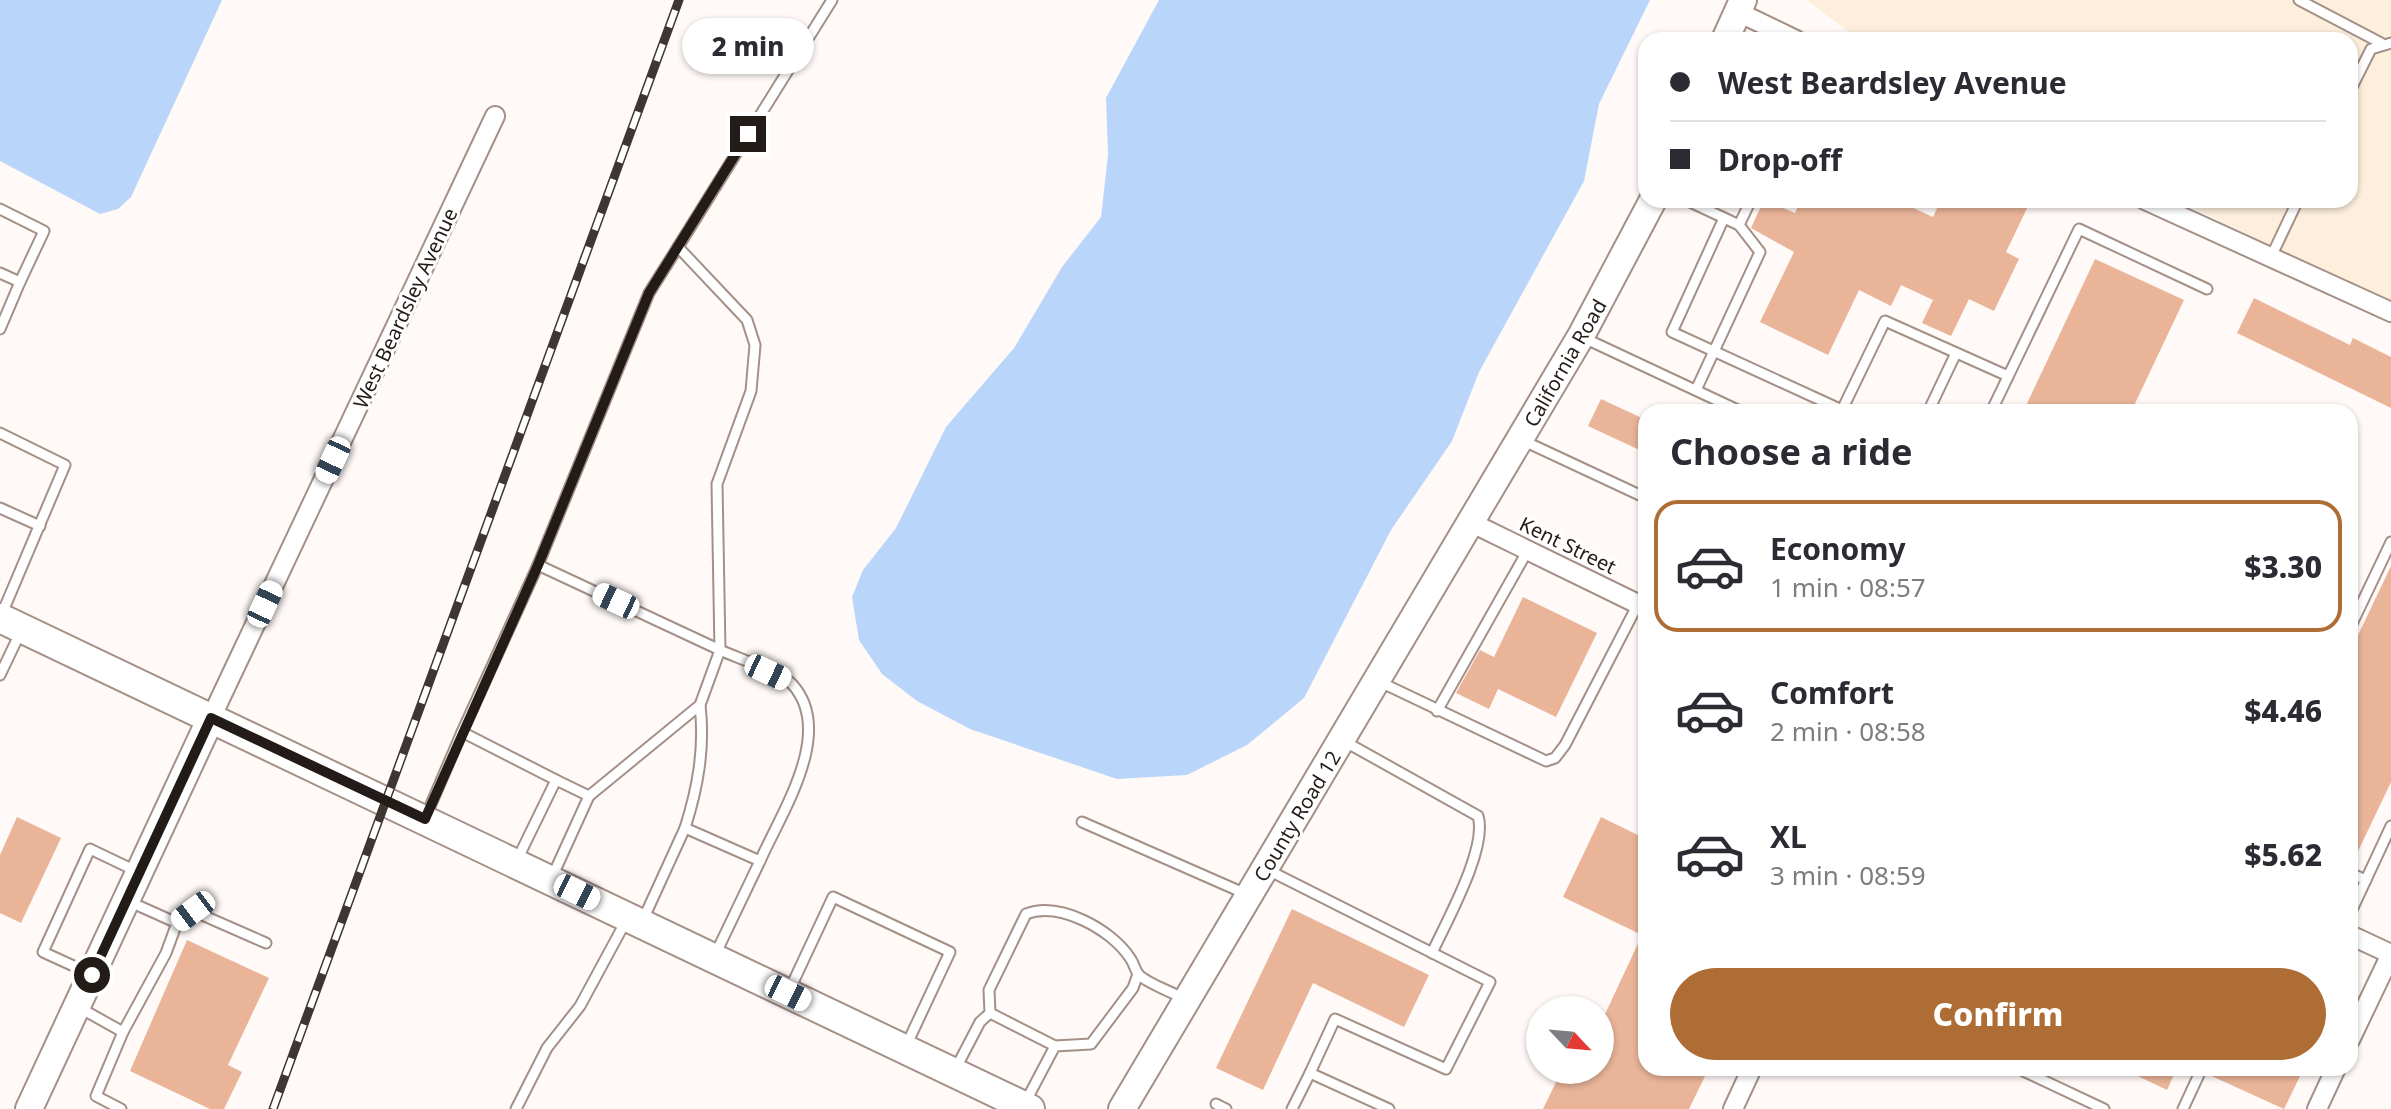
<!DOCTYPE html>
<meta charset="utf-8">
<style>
:root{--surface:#fff;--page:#f2f2f3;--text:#2b2b33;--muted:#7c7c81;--line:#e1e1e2;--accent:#ad6d35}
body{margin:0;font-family:"Noto Sans",sans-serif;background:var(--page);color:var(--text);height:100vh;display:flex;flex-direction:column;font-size:30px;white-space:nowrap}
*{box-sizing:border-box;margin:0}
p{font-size:26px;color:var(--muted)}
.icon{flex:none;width:44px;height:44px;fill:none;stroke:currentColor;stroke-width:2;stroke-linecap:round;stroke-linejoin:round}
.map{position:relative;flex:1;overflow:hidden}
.side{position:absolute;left:1638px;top:404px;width:720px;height:672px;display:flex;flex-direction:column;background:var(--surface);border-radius:24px;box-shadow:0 2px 6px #0004}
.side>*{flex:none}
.guide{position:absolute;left:1638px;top:32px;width:720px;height:176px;border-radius:24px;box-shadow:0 2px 6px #0004;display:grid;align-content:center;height:176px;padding:0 32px;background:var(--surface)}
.needle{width:52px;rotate:116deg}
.fabs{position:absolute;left:1526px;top:996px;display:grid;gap:16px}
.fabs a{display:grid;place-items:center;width:88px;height:88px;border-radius:50%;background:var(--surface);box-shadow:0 2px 6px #0004;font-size:40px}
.end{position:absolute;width:36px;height:36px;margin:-18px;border:10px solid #231b17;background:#fff;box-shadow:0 0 0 4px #fff}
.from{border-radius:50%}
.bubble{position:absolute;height:56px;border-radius:28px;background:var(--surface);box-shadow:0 2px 6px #0004;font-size:26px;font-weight:800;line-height:56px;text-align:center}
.car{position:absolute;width:24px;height:48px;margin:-24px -12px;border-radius:10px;box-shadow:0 0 6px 2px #0007;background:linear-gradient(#fff 24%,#345 0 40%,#fff 0 76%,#345 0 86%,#fff 0)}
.guide b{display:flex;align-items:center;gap:28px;height:76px;font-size:30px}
.guide b+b{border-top:2px solid var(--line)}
.guide i{width:20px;height:20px;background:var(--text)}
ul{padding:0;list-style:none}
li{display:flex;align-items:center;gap:24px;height:132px;margin:0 16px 12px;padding:0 16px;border:4px solid transparent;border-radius:24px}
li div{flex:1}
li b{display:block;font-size:30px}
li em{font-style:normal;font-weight:800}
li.active{border-color:var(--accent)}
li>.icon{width:72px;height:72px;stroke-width:1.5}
h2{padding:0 32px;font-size:36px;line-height:96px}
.primary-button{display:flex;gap:16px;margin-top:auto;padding:16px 32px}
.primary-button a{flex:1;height:92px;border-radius:48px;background:var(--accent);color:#fff;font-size:32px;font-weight:800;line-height:92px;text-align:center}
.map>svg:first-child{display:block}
.education{fill:#fdefdc}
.water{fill:#b9d5f9}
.building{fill:#e9b498}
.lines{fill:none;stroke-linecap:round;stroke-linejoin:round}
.lane-casing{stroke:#a49086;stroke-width:13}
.street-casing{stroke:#a49086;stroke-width:22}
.secondary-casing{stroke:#a49086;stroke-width:30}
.primary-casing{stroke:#a49086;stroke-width:32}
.lane{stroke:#fff;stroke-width:9}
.street{stroke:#fff;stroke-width:18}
.secondary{stroke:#fff;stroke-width:26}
.primary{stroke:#fff;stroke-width:28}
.rail-casing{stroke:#3e3632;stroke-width:9}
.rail{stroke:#fff;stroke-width:6;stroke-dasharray:18;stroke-linecap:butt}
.route{stroke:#231b17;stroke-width:10}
.labels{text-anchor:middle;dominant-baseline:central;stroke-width:6;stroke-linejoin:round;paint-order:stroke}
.street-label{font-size:20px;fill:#231b17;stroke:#fff}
</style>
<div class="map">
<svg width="2391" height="1109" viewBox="0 0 2391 1109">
<rect width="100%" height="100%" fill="#fffaf8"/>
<polygon class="education" points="1807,0 2391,0 2391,302 2176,200 2350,200 2350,40 1859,40"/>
<g class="water">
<polygon points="0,0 222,0 131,197 118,209 100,214 0,161"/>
<polygon points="1159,0 1650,0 1599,104 1584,181 1479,372 1452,441 1391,530 1304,698 1247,745 1187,775 1117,779 970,729 917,701 882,674 859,640 852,597 863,570 896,528 946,427 1014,348 1062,267 1101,217 1108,155 1106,98"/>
</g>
<g class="building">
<polygon points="1764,200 1795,213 1801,200 1896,200 1933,217 1941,200 2031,200 2006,252 2019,259 1994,311 1969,299 1951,336 1922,323 1933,300 1901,285 1891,306 1859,290 1828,355 1760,322 1794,252 1751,228"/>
<polygon points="2095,259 2184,300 2131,412 2023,412"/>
<polygon points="2254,298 2350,345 2353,338 2391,357 2391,408 2237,333"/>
<polygon points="1601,399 1646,420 1646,453 1588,426"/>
<polygon points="2391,566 2391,782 2351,866 2350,652"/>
<polygon points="1523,597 1597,633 1556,717 1498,689 1489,709 1456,693 1480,650 1494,657"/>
<polygon points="17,817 61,838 21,923 0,913 0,855"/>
<polygon points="1601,817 1646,839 1646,1068 1709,1068 1689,1109 1543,1109 1562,1070 1600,1070 1600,1025 1642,935 1563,897"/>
<polygon points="1292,909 1429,975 1404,1027 1313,983 1263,1090 1216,1068"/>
<polygon points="187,940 269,978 228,1065 242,1072 224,1109 210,1109 130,1071"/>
<polygon points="2121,1068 2177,1068 2167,1090"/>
<polygon points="2209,1068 2304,1068 2284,1109 2207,1074"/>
</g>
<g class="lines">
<defs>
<g id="lane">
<polyline points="2299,0 2381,43"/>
<polyline points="2350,91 2371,49 2391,43"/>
<polyline points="1686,200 1739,225 1751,200"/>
<polyline points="0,209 44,231 20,282"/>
<polyline points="1724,218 1672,332 1842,410"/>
<polyline points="678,247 832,0"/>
<polyline points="2271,257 2298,200"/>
<polyline points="0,273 20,282 0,329"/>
<polyline points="1584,338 1742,412"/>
<polyline points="1696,390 1760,252 1739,225"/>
<polyline points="1841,412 1885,321 2008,376"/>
<polyline points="1928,412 1956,353"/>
<polyline points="1991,412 2079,229 2207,289"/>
<polyline points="0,433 65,465 1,616"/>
<polyline points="1524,441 1646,498"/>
<polyline points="0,508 40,526"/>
<path d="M538,565L649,293L678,247L747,320L755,345L751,391L717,484L720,650C737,658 781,672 792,684C836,732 781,813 760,861"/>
<polyline points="2350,628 2391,542"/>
<polyline points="0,675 21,631"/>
<polyline points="1380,682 1546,761 1555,758 1565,745 1638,604"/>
<polyline points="1437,711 1528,550"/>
<polyline points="462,732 538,565 720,650 700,705 589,796"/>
<path d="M1342,740L1478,816C1488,848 1446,922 1432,953"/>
<polyline points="426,816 462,732 556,780 517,860"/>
<polyline points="1082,822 1246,894"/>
<path d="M685,828C698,787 705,748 700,705"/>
<polyline points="1266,869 1490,982 1446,1069 1335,1019 1310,1073 1389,1109"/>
<polyline points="2350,873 2366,880"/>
<polyline points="553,875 589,796 556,780"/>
<polyline points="128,901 177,923 193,911 266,943"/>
<polyline points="2350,914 2391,826"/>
<polyline points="642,922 685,828 760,861 715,955"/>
<polyline points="91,974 43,952 90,849 136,871"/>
<polyline points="789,991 833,897 950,952 906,1046"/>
<polyline points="80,1008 123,1032 96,1096 121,1109"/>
<polyline points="990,1013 1055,1046"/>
<polyline points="123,1032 166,953 177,923"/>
<path d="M956,1068L980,1022L990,1013L989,990L1026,914C1059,901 1111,929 1130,958C1134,963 1135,971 1139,975C1150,985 1171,991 1184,999"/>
<polyline points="2017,1068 2104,1109"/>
<polyline points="1026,1101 1055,1046 1091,1044 1133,988 1138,974"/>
<polyline points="1216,1104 1226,1109"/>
<polyline points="516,1109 547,1048 580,1006 627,919"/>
<polyline points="1292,1109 1310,1073"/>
<polyline points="2183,1109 2202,1068"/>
</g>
<g id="street">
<polyline points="1738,12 1796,40"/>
<polyline points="2145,200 2391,312"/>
<polyline points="1472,523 1646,608"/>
<polyline points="211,718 495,116"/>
<polyline points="2350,935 2391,954"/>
<polyline points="2350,1040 2391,954"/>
<polyline points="1733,1109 1752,1068"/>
<polyline points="2317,1109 2336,1068"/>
</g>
<g id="secondary">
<polyline points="1725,40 1743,0"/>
<polyline points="29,1109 211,718"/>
<polyline points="1122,1109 1581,336 1653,200"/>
</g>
<polyline id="primary" points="0,618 1030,1109"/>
</defs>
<use href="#lane" class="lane-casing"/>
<use href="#street" class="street-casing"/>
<use href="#secondary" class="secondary-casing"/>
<use href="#primary" class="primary-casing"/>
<use href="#lane" class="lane"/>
<use href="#street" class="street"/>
<use href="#secondary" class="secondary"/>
<use href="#primary" class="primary"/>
<defs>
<polyline id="rail" points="273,1109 679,0"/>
</defs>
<use href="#rail" class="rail-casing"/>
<use href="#rail" class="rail"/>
</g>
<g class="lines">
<polyline class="route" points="92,975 211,718 425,819 538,565 649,293 748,134"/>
</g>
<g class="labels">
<g class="street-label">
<text transform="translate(405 308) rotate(-65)">West Beardsley Avenue</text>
<text transform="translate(1565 363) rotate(-60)">California Road</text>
<text transform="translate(1568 545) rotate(26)">Kent Street</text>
<text transform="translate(1297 816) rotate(-59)">County Road 12</text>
</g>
</g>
</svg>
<div class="fabs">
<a><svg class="needle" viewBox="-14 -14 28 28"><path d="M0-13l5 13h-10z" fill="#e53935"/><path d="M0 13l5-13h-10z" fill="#7c7c81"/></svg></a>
</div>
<i class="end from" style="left:92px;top:975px"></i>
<i class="end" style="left:748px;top:134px"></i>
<div class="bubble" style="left:682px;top:18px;width:132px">2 min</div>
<i class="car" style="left:333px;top:460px;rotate:205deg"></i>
<i class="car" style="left:616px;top:601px;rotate:295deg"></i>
<i class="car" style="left:265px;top:604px;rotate:25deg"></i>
<i class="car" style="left:768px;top:672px;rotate:115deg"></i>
<i class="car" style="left:577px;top:892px;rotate:116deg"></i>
<i class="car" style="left:193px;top:911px;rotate:233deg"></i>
<i class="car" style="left:788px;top:993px;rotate:116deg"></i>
<div class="guide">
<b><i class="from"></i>West Beardsley Avenue</b>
<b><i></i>Drop-off</b>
</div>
<section class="side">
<h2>Choose a ride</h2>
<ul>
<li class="active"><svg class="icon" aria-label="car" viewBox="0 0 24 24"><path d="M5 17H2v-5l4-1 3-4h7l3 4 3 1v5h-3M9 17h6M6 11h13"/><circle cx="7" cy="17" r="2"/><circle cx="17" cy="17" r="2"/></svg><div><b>Economy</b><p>1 min · 08:57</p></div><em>$3.30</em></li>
<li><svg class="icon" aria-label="car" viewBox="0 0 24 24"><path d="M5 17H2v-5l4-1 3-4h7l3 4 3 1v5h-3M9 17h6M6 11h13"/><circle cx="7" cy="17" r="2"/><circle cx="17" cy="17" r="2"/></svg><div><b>Comfort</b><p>2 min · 08:58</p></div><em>$4.46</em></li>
<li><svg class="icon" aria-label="car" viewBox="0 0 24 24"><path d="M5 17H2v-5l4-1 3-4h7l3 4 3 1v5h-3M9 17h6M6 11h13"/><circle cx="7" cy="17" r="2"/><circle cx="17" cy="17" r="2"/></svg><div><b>XL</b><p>3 min · 08:59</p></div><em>$5.62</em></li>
</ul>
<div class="primary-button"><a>Confirm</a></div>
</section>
</div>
